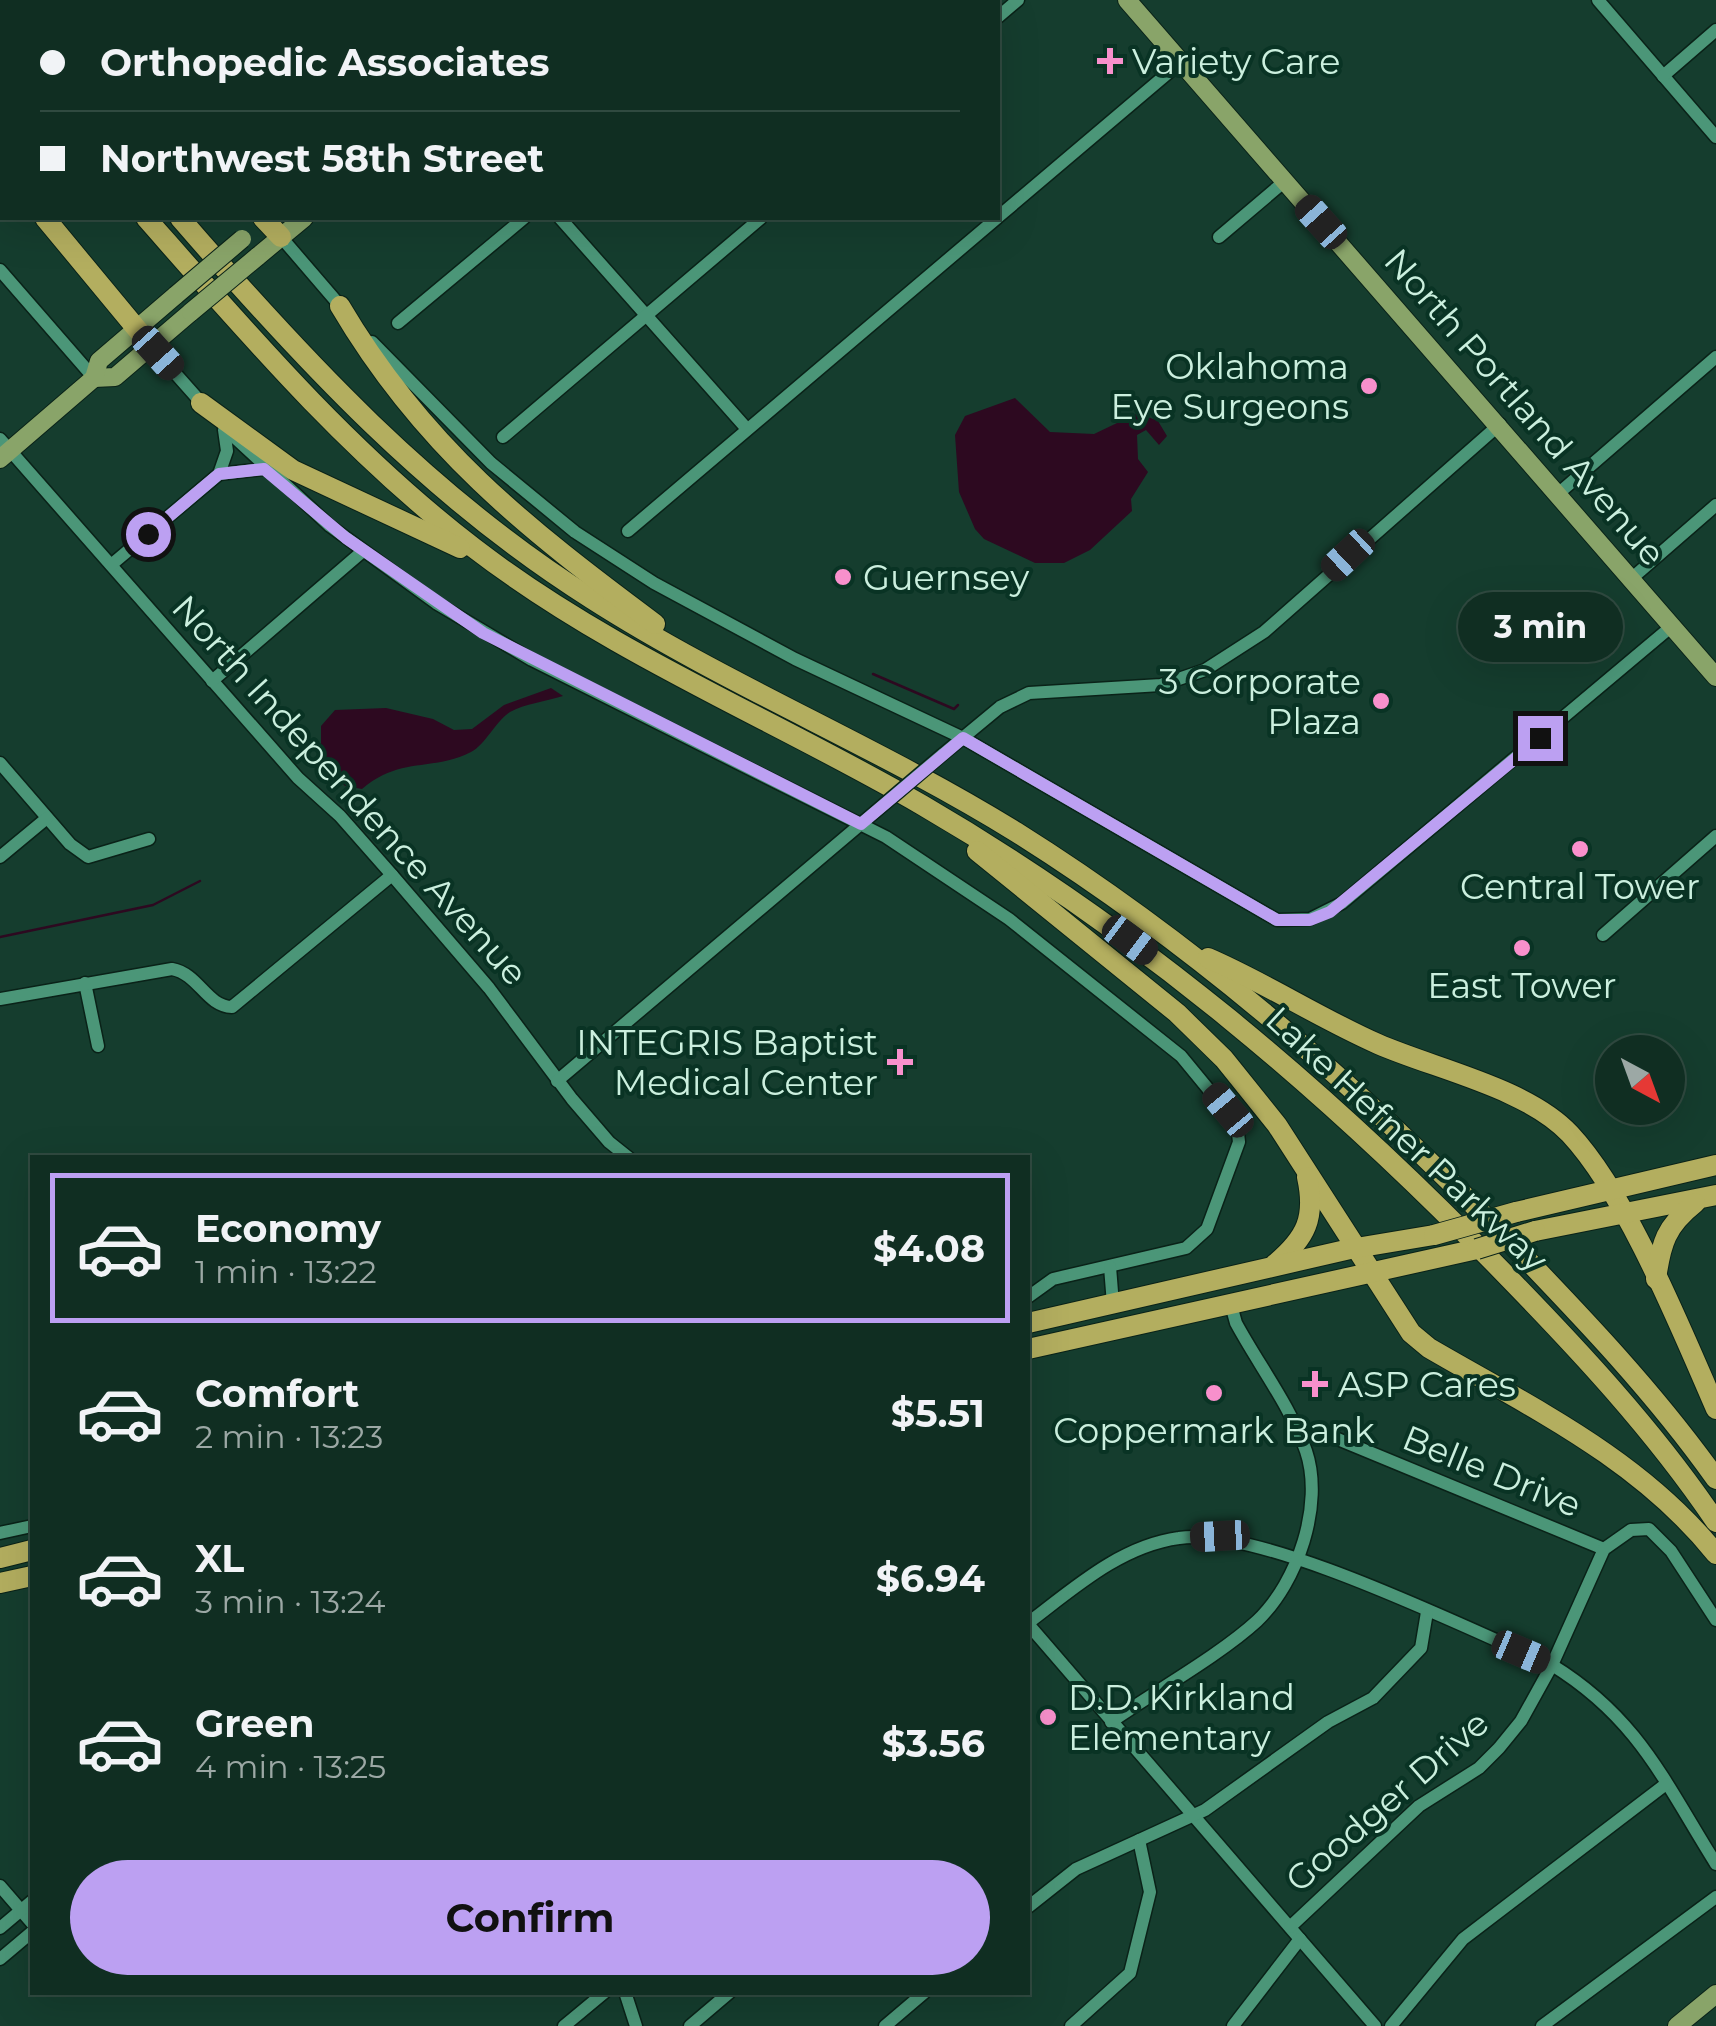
<!DOCTYPE html>
<meta charset="utf-8">
<style>
:root{--surface:#102e22;--page:#19362a;--text:#f1f3f6;--muted:#9ca8a5;--line:#304a40;--accent:#bca0f2}
body{margin:0;font-family:Montserrat,sans-serif;background:var(--page);color:var(--text);height:100vh;display:flex;flex-direction:column;font-size:38px;white-space:nowrap}
*{box-sizing:border-box;margin:0}
p{font-size:32px;color:var(--muted)}
.icon{flex:none;width:55px;height:55px;fill:none;stroke:currentColor;stroke-width:2;stroke-linecap:round;stroke-linejoin:round}
.map{position:relative;flex:1;overflow:hidden}
.details{position:absolute;left:30px;top:1155px;width:1000px;height:840px;display:flex;flex-direction:column;background:var(--surface);border-radius:0px;box-shadow:0 10px 40px #0002,0 0 0 2px var(--line)}
.details>*{flex:none}
.hud{position:absolute;left:0px;top:0px;width:1000px;height:220px;box-shadow:0 10px 40px #0002,0 0 0 2px var(--line);display:grid;align-content:center;height:220px;padding:0 40px;background:var(--surface)}
.needle{width:65px;rotate:139deg}
.buttons{position:absolute;left:1595px;top:1035px;display:grid;gap:20px}
.buttons a{display:grid;place-items:center;width:90px;height:90px;border-radius:50%;background:var(--surface);box-shadow:0 10px 40px #0002,0 0 0 2px var(--line);font-size:50px}
.end{position:absolute;width:45px;height:45px;margin:-22px;border:12px solid #bca0f2;background:#111;box-shadow:0 0 0 5px #111}
.from{border-radius:50%}
.bubble{position:absolute;height:70px;border-radius:35px;background:var(--surface);box-shadow:0 10px 40px #0002,0 0 0 2px var(--line);font-size:32px;font-weight:700;line-height:70px;text-align:center}
.car{position:absolute;width:30px;height:60px;margin:-30px -15px;border-radius:12px;box-shadow:0 0 8px 2px #0007;background:linear-gradient(#222 24%,#8ab4d8 0 40%,#222 0 76%,#8ab4d8 0 86%,#222 0)}
.hud b{display:flex;align-items:center;gap:35px;height:95px;font-size:38px}
.hud b+b{border-top:2px solid var(--line)}
.hud i{width:25px;height:25px;background:var(--text)}
ul{padding:18px 0 0;list-style:none}
li{display:flex;align-items:center;gap:30px;height:150px;margin:0 20px 15px;padding:0 20px;border:5px solid transparent;border-radius:0px}
li div{flex:1}
li b{display:block;font-size:38px}
li em{font-style:normal;font-weight:700}
li.current{border-color:var(--accent)}
li>.icon{width:90px;height:90px;stroke-width:1.5}
.primary-button{display:flex;gap:20px;margin-top:auto;padding:20px 40px}
.primary-button a{flex:1;height:115px;border-radius:60px;background:var(--accent);color:#111;font-size:40px;font-weight:700;line-height:115px;text-align:center}
.map>svg:first-child{display:block}
.water{fill:#2d0920}
.lines{fill:none;stroke-linecap:round;stroke-linejoin:round}
.stream{stroke:#2d0920;stroke-width:2.5}
.minor-casing{stroke:#0a2218;stroke-width:15}
.major-casing{stroke:#0a2218;stroke-width:20}
.highway-casing{stroke:#0a2218;stroke-width:22}
.minor{stroke:#4b9678;stroke-width:12}
.major{stroke:#89a469;stroke-width:18}
.highway{stroke:#b3ae5f;stroke-width:20}
.minor-bridge-casing{stroke:#0a2218;stroke-width:15;stroke-linecap:butt}
.major-bridge-casing{stroke:#0a2218;stroke-width:20;stroke-linecap:butt}
.highway-bridge-casing{stroke:#0a2218;stroke-width:22;stroke-linecap:butt}
.minor-bridge{stroke:#4b9678;stroke-width:12}
.major-bridge{stroke:#89a469;stroke-width:18}
.highway-bridge{stroke:#b3ae5f;stroke-width:20}
.route{stroke:#bca0f2;stroke-width:12}
.poi-dot{fill:#f890cc;stroke:#093324;stroke-width:4}
.labels{text-anchor:middle;dominant-baseline:central;stroke-width:8;stroke-linejoin:round;paint-order:stroke}
.poi-label{font-size:35px;fill:#cbefde;stroke:#093324;text-anchor:start}
.street-label{font-size:35px;fill:#cbefde;stroke:#093324}
</style>
<div class="map">
<svg width="1716" height="2026" viewBox="0 0 1716 2026">
<rect width="100%" height="100%" fill="#153d2e"/>
<g class="water">
<polygon points="1015,398 1050,432 1094,434 1138,413 1158,421 1167,436 1159,445 1146,430 1137,435 1138,459 1148,472 1131,499 1132,511 1090,550 1064,563 1035,563 984,539 975,529 959,492 955,435 965,416"/>
<path d="M551,688L563,696C547,701 524,704 510,712C495,722 485,745 471,752C431,772 401,756 362,789L345,786L321,762V726L335,710L386,708L433,719L454,730L472,729L504,705Z"/>
</g>
<g class="lines">
<g class="stream">
<polyline points="873,674 954,709 958,705"/>
<polyline points="0,937 153,905 200,881"/>
</g>
<defs>
<g id="minor">
<polyline points="370,0 371,2"/>
<polyline points="1598,0 1716,137"/>
<polyline points="101,2 104,0"/>
<polyline points="238,2 239,0"/>
<polyline points="777,2 780,0"/>
<polyline points="998,17 1018,0"/>
<polyline points="1663,76 1716,30"/>
<polyline points="998,217 1181,62"/>
<polyline points="560,218 747,429"/>
<polyline points="281,237 342,308"/>
<polyline points="1219,237 1285,181"/>
<polyline points="0,270 94,378"/>
<polyline points="398,323 524,218"/>
<polyline points="372,342 491,463 575,532 654,583 795,659 963,738 1277,920 1310,919 1342,903 1672,626"/>
<polyline points="151,346 206,408"/>
<polyline points="230,433 330,526 436,603 532,660 886,837 1009,919 1181,1056 1237,1124 1239,1142 1207,1229 1186,1248 1053,1279 1028,1297"/>
<polyline points="503,437 761,218"/>
<polyline points="0,439 298,778 340,816 392,875 489,988 572,1099 609,1142 629,1158"/>
<polyline points="219,474 263,469"/>
<polyline points="1559,493 1716,357"/>
<polyline points="628,531 997,218"/>
<polyline points="111,565 219,474 227,451 224,430"/>
<polyline points="1631,579 1716,505"/>
<polyline points="212,681 363,551"/>
<polyline points="942,755 1000,707 1029,693 1161,685 1205,670 1264,632 1500,424"/>
<polyline points="0,763 70,844 88,857 149,839"/>
<polyline points="0,857 47,818"/>
<polyline points="1603,935 1716,836"/>
<polyline points="85,983 98,1046"/>
<path d="M0,999L172,969C199,974 206,1006 232,1007L392,875"/>
<polyline points="557,1081 875,812"/>
<polyline points="1110,1267 1113,1304"/>
<polyline points="1300,1438 1328,1435 1604,1549"/>
<polyline points="0,1533 32,1526"/>
<path d="M1028,1623C1073,1589 1120,1546 1179,1538C1259,1525 1470,1630 1552,1665C1638,1718 1664,1781 1716,1864"/>
<polyline points="1028,1624 1375,2026"/>
<path d="M1111,1722C1154,1692 1220,1655 1257,1621C1298,1582 1324,1504 1306,1451C1291,1407 1258,1364 1236,1323L1231,1305"/>
<polyline points="0,1886 32,1923"/>
<polyline points="1028,1907 1076,1869 1205,1810 1328,1722 1373,1698 1421,1648 1427,1612"/>
<polyline points="1290,1927 1419,1806 1479,1768 1499,1748 1521,1721 1552,1665 1604,1549 1631,1530 1649,1529 1671,1551 1716,1620"/>
<polyline points="0,1928 32,1901"/>
<polyline points="0,1959 32,1932"/>
<polyline points="625,1992 636,2026"/>
<polyline points="564,2026 605,1992"/>
<polyline points="690,2026 730,1992"/>
<polyline points="885,2026 925,1992"/>
<polyline points="1071,2026 1130,1973 1150,1892 1139,1840"/>
<polyline points="1233,2026 1300,1939"/>
<polyline points="1391,2026 1463,1939 1666,1784"/>
<polyline points="1542,2026 1716,1897"/>
</g>
<g id="major">
<polyline points="1127,0 1716,677"/>
<polyline points="540,2 543,0"/>
<polyline points="257,257 304,218"/>
<polyline points="94,378 115,377 191,312"/>
<polyline points="0,459 94,378 99,361 176,295"/>
<polyline points="1677,2026 1716,1994"/>
</g>
<g id="highway">
<polyline points="36,0 39,2"/>
<polyline points="0,10 2,13"/>
<polyline points="0,50 2,53"/>
<polyline points="0,132 2,137"/>
<polyline points="45,218 151,346"/>
<path d="M146,218C249,335 349,452 474,548C612,654 772,718 922,805C1139,931 1327,1091 1501,1270C1578,1349 1654,1430 1716,1522"/>
<path d="M180,218C304,361 430,497 592,599C728,686 879,747 1016,832C1199,947 1361,1089 1511,1243C1583,1318 1655,1393 1716,1479"/>
<polyline points="263,218 281,237"/>
<path d="M340,306C423,447 526,528 655,624"/>
<polyline points="201,403 293,470 460,548"/>
<path d="M977,851L1177,1013L1224,1059L1277,1125L1411,1333L1429,1348C1532,1408 1640,1459 1716,1554"/>
<path d="M1208,958C1266,983 1319,1018 1378,1044C1435,1069 1527,1088 1570,1134C1627,1195 1681,1329 1716,1409"/>
<polyline points="1516,1212 1716,1165"/>
<polyline points="1535,1231 1716,1195"/>
<path d="M1275,1264C1306,1238 1316,1218 1307,1177"/>
<path d="M1656,1279C1661,1243 1666,1226 1695,1203"/>
<polyline points="1028,1323 1350,1249 1434,1235"/>
<polyline points="1028,1349 1477,1249"/>
<polyline points="0,1558 32,1550"/>
<polyline points="0,1583 32,1576"/>
</g>
</defs>
<use href="#minor" class="minor-casing"/>
<use href="#major" class="major-casing"/>
<use href="#highway" class="highway-casing"/>
<use href="#minor" class="minor"/>
<use href="#major" class="major"/>
<use href="#highway" class="highway"/>
<defs>
<polyline id="minor-bridge" points="875,812 942,755"/>
<g id="major-bridge">
<polyline points="176,295 242,239"/>
<polyline points="191,312 257,257"/>
</g>
<g id="highway-bridge">
<polyline points="1434,1235 1516,1212"/>
<polyline points="1477,1249 1535,1231"/>
</g>
</defs>
<use href="#minor-bridge" class="minor-bridge-casing"/>
<use href="#major-bridge" class="major-bridge-casing"/>
<use href="#highway-bridge" class="highway-bridge-casing"/>
<use href="#minor-bridge" class="minor-bridge"/>
<use href="#major-bridge" class="major-bridge"/>
<use href="#highway-bridge" class="highway-bridge"/>
</g>
<g class="lines">
<polyline class="route" points="148,534 219,474 264,469 346,538 483,633 861,824 963,738 1277,920 1310,920 1330,912 1540,738"/>
</g>
<g class="poi-dot">
<path d="M1105 46h10v10h10v10h-10v10h-10v-10h-10v-10h10z"/>
<circle cx="1369" cy="386" r="10"/>
<circle cx="843" cy="577" r="10"/>
<circle cx="1381" cy="701" r="10"/>
<circle cx="1580" cy="849" r="10"/>
<circle cx="1522" cy="948" r="10"/>
<path d="M895 1047h10v10h10v10h-10v10h-10v-10h-10v-10h10z"/>
<path d="M1310 1369h10v10h10v10h-10v10h-10v-10h-10v-10h10z"/>
<circle cx="1214" cy="1393" r="10"/>
<circle cx="1048" cy="1717" r="10"/>
</g>
<g class="labels">
<g class="poi-label">
<text x="1132" y="61">Variety Care</text>
<text x="1349" y="366" text-anchor="end">Oklahoma<tspan x="1349" dy="40">Eye Surgeons</tspan></text>
<text x="863" y="577">Guernsey</text>
<text x="1361" y="681" text-anchor="end">3 Corporate<tspan x="1361" dy="40">Plaza</tspan></text>
<text x="1580" y="886" text-anchor="middle">Central Tower</text>
<text x="1522" y="985" text-anchor="middle">East Tower</text>
<text x="878" y="1042" text-anchor="end">INTEGRIS Baptist<tspan x="878" dy="40">Medical Center</tspan></text>
<text x="1338" y="1384">ASP Cares</text>
<text x="1214" y="1430" text-anchor="middle">Coppermark Bank</text>
<text x="1068" y="1697">D.D. Kirkland<tspan x="1068" dy="40">Elementary</tspan></text>
</g>
<g class="street-label">
<text transform="translate(1525 407) rotate(49)">North Portland Avenue</text>
<text transform="translate(350 790) rotate(48)">North Independence Avenue</text>
<text transform="translate(1407 1139) rotate(43)">Lake Hefner Parkway</text>
<text transform="translate(1492 1471) rotate(22)">Belle Drive</text>
<text transform="translate(1387 1801) rotate(-41)">Goodger Drive</text>
</g>
</g>
</svg>
<div class="buttons">
<a><svg class="needle" viewBox="-14 -14 28 28"><path d="M0-13l5 13h-10z" fill="#e53935"/><path d="M0 13l5-13h-10z" fill="#9ca8a5"/></svg></a>
</div>
<i class="end from" style="left:148px;top:534px"></i>
<i class="end" style="left:1540px;top:738px"></i>
<div class="bubble" style="left:1458px;top:592px;width:165px">3 min</div>
<i class="car" style="left:1321px;top:222px;rotate:318deg"></i>
<i class="car" style="left:158px;top:353px;rotate:138deg"></i>
<i class="car" style="left:1348px;top:555px;rotate:227deg"></i>
<i class="car" style="left:1130px;top:940px;rotate:127deg"></i>
<i class="car" style="left:1228px;top:1110px;rotate:320deg"></i>
<i class="car" style="left:1220px;top:1536px;rotate:267deg"></i>
<i class="car" style="left:1521px;top:1652px;rotate:113deg"></i>
<div class="hud">
<b><i class="from"></i>Orthopedic Associates</b>
<b><i></i>Northwest 58th Street</b>
</div>
<section class="details">
<ul>
<li class="current"><svg class="icon" aria-label="car" viewBox="0 0 24 24"><path d="M5 17H2v-5l4-1 3-4h7l3 4 3 1v5h-3M9 17h6M6 11h13"/><circle cx="7" cy="17" r="2"/><circle cx="17" cy="17" r="2"/></svg><div><b>Economy</b><p>1 min · 13:22</p></div><em>$4.08</em></li>
<li><svg class="icon" aria-label="car" viewBox="0 0 24 24"><path d="M5 17H2v-5l4-1 3-4h7l3 4 3 1v5h-3M9 17h6M6 11h13"/><circle cx="7" cy="17" r="2"/><circle cx="17" cy="17" r="2"/></svg><div><b>Comfort</b><p>2 min · 13:23</p></div><em>$5.51</em></li>
<li><svg class="icon" aria-label="car" viewBox="0 0 24 24"><path d="M5 17H2v-5l4-1 3-4h7l3 4 3 1v5h-3M9 17h6M6 11h13"/><circle cx="7" cy="17" r="2"/><circle cx="17" cy="17" r="2"/></svg><div><b>XL</b><p>3 min · 13:24</p></div><em>$6.94</em></li>
<li><svg class="icon" aria-label="car" viewBox="0 0 24 24"><path d="M5 17H2v-5l4-1 3-4h7l3 4 3 1v5h-3M9 17h6M6 11h13"/><circle cx="7" cy="17" r="2"/><circle cx="17" cy="17" r="2"/></svg><div><b>Green</b><p>4 min · 13:25</p></div><em>$3.56</em></li>
</ul>
<div class="primary-button"><a>Confirm</a></div>
</section>
</div>
